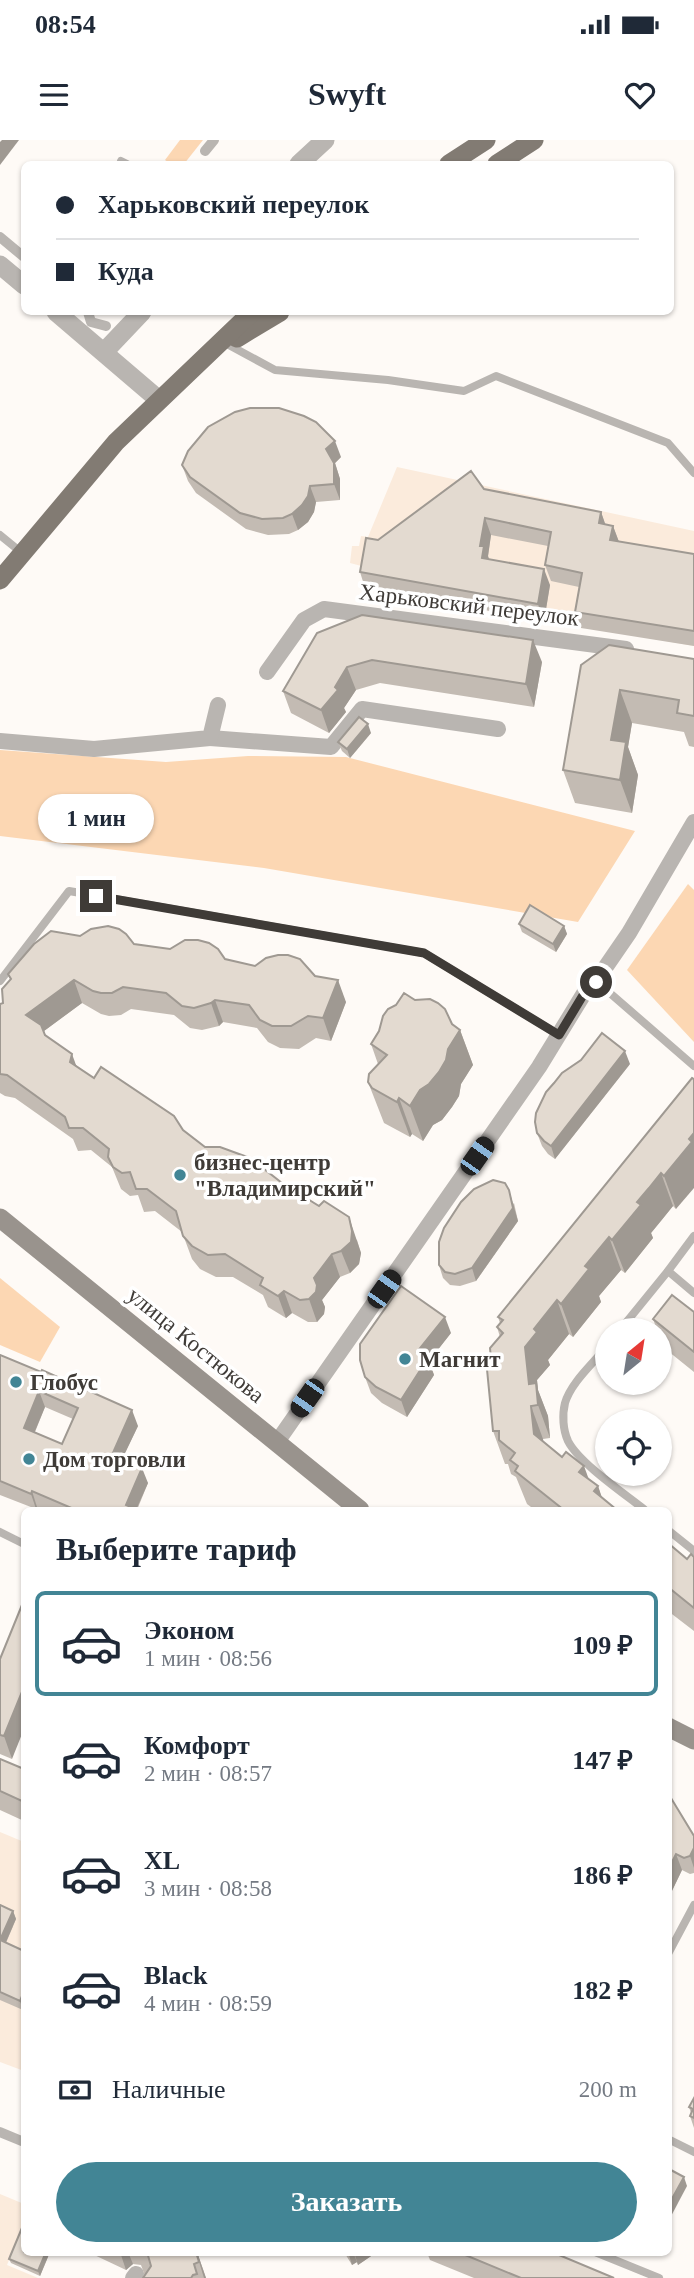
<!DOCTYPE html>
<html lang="ru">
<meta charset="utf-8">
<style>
:root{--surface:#fff;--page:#f6f6f7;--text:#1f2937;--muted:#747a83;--line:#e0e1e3;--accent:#428595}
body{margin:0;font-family:"Times New Roman",serif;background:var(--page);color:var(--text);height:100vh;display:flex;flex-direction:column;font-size:26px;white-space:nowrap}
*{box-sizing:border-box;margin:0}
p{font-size:23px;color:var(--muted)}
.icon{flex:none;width:38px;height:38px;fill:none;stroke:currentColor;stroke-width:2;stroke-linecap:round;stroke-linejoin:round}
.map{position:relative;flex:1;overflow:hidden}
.drawer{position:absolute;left:21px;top:1367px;width:651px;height:749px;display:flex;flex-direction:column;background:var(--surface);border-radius:10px;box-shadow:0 2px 5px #0004}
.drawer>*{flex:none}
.guide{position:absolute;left:21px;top:21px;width:653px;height:154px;border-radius:10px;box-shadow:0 2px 5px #0004;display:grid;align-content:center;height:154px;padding:0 35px;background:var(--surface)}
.needle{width:46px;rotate:30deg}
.buttons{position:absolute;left:595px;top:1178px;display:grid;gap:14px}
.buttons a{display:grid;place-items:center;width:77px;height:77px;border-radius:50%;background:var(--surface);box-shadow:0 2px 5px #0004;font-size:35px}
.end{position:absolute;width:32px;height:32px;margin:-16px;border:9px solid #3f3b37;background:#fff;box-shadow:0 0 0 4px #fff}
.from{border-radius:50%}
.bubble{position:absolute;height:49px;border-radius:24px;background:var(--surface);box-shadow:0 2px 5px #0004;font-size:23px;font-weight:700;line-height:49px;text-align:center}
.car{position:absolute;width:21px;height:42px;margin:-21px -10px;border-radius:9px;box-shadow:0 0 5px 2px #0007;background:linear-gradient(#222 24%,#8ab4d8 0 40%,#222 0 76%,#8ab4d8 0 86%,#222 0)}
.guide b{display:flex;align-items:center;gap:24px;height:66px;font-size:26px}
.guide b+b{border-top:2px solid var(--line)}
.guide i{width:18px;height:18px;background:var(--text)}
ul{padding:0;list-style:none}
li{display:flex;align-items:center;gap:21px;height:105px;margin:0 14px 10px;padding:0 21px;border:4px solid transparent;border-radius:10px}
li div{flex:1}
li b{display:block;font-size:26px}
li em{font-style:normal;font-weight:700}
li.current{border-color:var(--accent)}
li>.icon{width:63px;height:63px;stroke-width:1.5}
h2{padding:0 35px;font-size:32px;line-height:84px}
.pay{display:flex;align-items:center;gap:18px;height:77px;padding:0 35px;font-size:26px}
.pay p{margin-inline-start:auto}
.button{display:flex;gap:14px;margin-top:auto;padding:14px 35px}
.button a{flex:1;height:80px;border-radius:42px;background:var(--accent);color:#fff;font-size:28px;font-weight:700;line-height:80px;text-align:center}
.status{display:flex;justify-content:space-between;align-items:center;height:49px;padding:0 35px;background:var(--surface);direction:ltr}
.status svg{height:19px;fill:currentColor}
header{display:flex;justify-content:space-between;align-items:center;height:91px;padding:0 35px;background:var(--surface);font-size:32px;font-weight:700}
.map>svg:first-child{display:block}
.built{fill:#fbebdc}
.green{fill:#fcd7b3}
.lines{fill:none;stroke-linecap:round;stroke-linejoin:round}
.service{stroke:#b9b5b1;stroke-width:8}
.pedestrian{stroke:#b9b5b1;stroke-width:10}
.minor{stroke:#b9b5b1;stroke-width:16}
.tertiary{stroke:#b9b5b1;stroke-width:19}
.secondary{stroke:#99938d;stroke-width:19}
.primary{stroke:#827b73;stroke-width:19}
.wall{fill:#c3bbb3;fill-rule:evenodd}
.shaded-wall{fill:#9f9992}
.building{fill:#e3dad0;stroke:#9f9992;stroke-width:2;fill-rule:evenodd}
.route{stroke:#3f3b37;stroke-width:9}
.poi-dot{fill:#428595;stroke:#fff;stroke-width:2.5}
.labels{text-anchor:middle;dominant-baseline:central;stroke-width:7;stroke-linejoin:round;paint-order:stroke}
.street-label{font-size:23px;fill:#3f3b37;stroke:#fff}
.poi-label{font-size:23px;font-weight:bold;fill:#3f3b37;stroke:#fff;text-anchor:start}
</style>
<div class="status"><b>08:54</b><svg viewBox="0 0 49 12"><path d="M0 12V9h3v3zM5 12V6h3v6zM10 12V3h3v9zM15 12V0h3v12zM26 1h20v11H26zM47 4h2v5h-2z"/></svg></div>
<header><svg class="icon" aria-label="menu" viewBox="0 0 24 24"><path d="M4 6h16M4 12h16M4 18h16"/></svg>Swyft<svg class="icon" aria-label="heart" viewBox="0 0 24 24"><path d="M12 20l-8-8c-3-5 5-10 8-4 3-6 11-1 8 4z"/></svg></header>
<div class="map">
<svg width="694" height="2138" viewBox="0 0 694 2138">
<rect width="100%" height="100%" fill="#fefaf6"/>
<g class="built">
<polygon points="397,327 694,391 694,506 365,448 369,428 350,423 352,406 359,406 361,396 368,397"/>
<polygon points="0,1692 24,1702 24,1931 0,1922"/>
<polygon points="0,2054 24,2064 24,2083 7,2125 38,2138 0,2138"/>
</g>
<g class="green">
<polygon points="180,0 203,0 184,24 171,24 165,20"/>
<polygon points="0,610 166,622 248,616 346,617 635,691 578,782 264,728 0,696"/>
<polygon points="688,744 694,750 694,902 627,830"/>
<polygon points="0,1138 60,1187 40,1222 0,1205"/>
</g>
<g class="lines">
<g class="service">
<polyline points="121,21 127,24"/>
<polyline points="227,204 275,230 388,240 464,251 496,236 668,303 694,333"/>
<polyline points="0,395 22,413"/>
<polyline points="0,841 69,751 424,813 559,895"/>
<polyline points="596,841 694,926"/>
<polyline points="668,1131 694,1153"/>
<polyline points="620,1190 668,1131 694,1096"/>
<path d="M607,1206C594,1223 571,1242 565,1263C562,1275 563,1290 568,1301C579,1323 625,1354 645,1370"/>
<polyline points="668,1390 694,1411"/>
<polyline points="0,1392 24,1404"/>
<polyline points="668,1814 694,1765"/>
<polyline points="668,1999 694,2012"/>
<polyline points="595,2112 659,2138"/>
</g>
<g class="pedestrian">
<polyline points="205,11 214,0"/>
<polyline points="0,97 24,117"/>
<polyline points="88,172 91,182 106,186"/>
<polyline points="0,1992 24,2002"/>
</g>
<g class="minor">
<polyline points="267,532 304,480 324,469 626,509"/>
<polyline points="210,598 331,607 362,569 498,589"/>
<polyline points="0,601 94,609 210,598 218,565"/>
<polyline points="277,1302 539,927 588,847 596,841 629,793 694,682"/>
<polyline points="133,2138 136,2134"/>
</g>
<g class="tertiary">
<polyline points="299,24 325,0"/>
<polyline points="0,125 24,145"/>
<polyline points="56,172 159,260"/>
<polyline points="105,211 142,172"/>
</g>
<g class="secondary">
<polyline points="0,1078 360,1370"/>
<polyline points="668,1587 694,1600"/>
</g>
<g class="primary">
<polyline points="449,24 486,0"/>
<polyline points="497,24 534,0"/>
<polyline points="237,198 280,172"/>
<polyline points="0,440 116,302 252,172"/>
</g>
</g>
<g class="wall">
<polygon points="341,317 335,323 340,339 340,360 316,362 314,372 308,382 298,390 289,394 268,395 246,389 196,353 188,341 182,325"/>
<polygon points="484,349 601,372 605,384 613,386 619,402 694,414 694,506 581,488 575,472 579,447 551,441 545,425 548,406 491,395 488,416 489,419 550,445 544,481 365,448 360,432 378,400"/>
<polygon points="362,475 542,522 534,567 380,543 356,550 344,568 346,572 329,593 291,573 283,551"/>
<polygon points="694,519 694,607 689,606 684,592 632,583 628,607 638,635 632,673 575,663 563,630 581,525"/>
<polygon points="371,593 350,618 342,611 338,602"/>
<polygon points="519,784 564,786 567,794 556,812 522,792"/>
<polygon points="134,804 225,819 255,826 315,836 346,862 331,901 316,898 299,909 280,908 268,902 257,888 223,882 219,886 202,890 190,888 174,875 131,869 121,875 109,876 101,874 82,863 44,891 45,896 77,926 94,938 183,990 205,1007 357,1100 361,1113 359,1124 350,1133 340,1137 322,1160 325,1167 324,1174 317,1182 308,1182 292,1173 286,1178 268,1167 263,1155 233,1137 216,1137 200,1129 192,1119 182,1092 155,1071 144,1072 138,1055 130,1056 121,1049 112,1027 91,1010 78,1011 73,999 15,958 5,956 0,953 0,864"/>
<polygon points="460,890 473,925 461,944 459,956 452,967 442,980 433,985 423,1001 412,994 410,997 384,983 368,942 378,924 371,904"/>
<polygon points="630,924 555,1019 548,1014 542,1006 537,993"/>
<polygon points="692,938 676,1069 673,1066 661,1081 651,1093 653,1098 625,1133 621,1130 599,1156 601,1162 573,1197 569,1194 548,1220 550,1225 537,1240 538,1250 548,1276 550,1298 543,1299 543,1302 598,1346 602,1358 617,1370 535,1370 527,1364 516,1337 511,1334 508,1324 505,1324 493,1291 491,1219 500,1197 497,1187 500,1183 498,1177"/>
<polygon points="514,1063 518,1081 476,1141 460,1146 450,1145 443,1138 439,1125"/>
<polygon points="694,1172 694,1232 663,1207 660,1198 660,1190 657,1190 653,1179"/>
<polygon points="451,1193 429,1221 434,1235 407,1277 382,1263 371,1253 365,1237"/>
<path d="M0,1215L138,1286L122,1319L148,1343L137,1370H138H45L37,1367L36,1369L0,1355ZM45,1267L73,1279L62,1304L35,1292Z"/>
<polygon points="668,1403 687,1419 694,1417 694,1491 668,1471"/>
<polygon points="0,1519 12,1619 0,1614"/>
<polygon points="0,1619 24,1629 24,1681 0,1670"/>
<polygon points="668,1657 694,1696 694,1733 690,1734 682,1730 670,1755 668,1755"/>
<polygon points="0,1765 13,1771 16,1779 6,1803 24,1811 24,1867 23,1870 0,1860"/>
<polygon points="694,1958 694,1988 690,1976 691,1973 689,1967"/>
<polygon points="24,2112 50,2112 40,2136 11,2123 9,2119"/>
<polygon points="88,2112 197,2112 206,2138 143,2138 145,2136 141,2125 133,2124 126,2130"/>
<polygon points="344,2112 377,2112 358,2125 357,2122 352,2125"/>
<polygon points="425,2112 552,2112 614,2138 474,2138 430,2120 428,2115"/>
</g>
<g class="shaded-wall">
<polygon points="2,0 19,0 0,25 0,2"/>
<polygon points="335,301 341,317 335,323 340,339 340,360 334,344 326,309"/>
<polygon points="310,346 316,362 314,372 308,382 298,390 292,374"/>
<polygon points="601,372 607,389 599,383"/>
<polygon points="485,378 491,395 488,416 490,423 482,418 480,406"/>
<polygon points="613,386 619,402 610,400"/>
<polygon points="544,429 550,445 544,481 538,464"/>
<polygon points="533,500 542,522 534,567 526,544"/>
<polygon points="347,527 356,550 344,568 346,572 329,593 321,570"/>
<polygon points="620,550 632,583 628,607 638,635 632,673 620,640 611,600"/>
<polygon points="368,584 371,593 350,618 347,609"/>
<polygon points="564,786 567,794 556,812 553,804"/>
<polygon points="74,840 82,863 44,891 50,907 26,875"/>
<polygon points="338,840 346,862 331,901 323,878"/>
<polygon points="215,860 223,882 219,886 211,863"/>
<polygon points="460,890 473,925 461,944 459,956 452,967 442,980 433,985 423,1001 410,966"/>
<polygon points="625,911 630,924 555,1019 551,1006"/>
<polygon points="72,914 80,936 70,922"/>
<polygon points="399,958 412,994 410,997 397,962"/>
<polygon points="694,993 694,1048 676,1069 664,1036"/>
<polygon points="661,1033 673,1066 651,1093 653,1098 625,1133 612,1100 637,1062"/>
<polygon points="509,1050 518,1081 476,1141 472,1128"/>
<polygon points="349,1077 361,1113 359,1124 350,1133 341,1111"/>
<polygon points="609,1097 621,1130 599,1156 601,1162 573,1197 561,1164 585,1126"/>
<polygon points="332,1114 340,1137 322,1160 325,1167 324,1174 317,1182 309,1159 314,1138"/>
<polygon points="284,1151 292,1173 286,1178 278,1156"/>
<polygon points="557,1160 569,1194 548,1220 550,1225 537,1240 538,1250 548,1276 550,1298 538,1265 529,1244 525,1207 534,1189"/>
<polygon points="445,1177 451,1193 429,1221 434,1235 407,1277 401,1260 417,1212"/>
<polygon points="39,1251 45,1267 30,1303 24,1288"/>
<polygon points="531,1266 543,1299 546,1328 534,1294"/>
<polygon points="132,1270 138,1286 117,1330 112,1315"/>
<polygon points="584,1326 596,1359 579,1332"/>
<polygon points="142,1328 148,1343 136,1370 126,1365"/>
<polygon points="598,1346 606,1370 594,1351"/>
<polygon points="32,1351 37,1367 36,1369 31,1354"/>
<polygon points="24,1547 24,1589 12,1619 4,1596"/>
<polygon points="694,1708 694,1728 690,1716"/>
<polygon points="676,1714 682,1730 670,1755 668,1752 668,1730"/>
<polygon points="13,1771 16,1779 3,1809 0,1800"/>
<polygon points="24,1851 24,1867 23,1870 20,1861"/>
<polygon points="684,2037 687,2046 669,2080 668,2066"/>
<polygon points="46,2112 50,2112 40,2136 38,2131"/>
<polygon points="120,2112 128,2112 133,2124 126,2130"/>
<polygon points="196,2112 197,2112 206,2138 204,2138"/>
<polygon points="348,2112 353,2112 357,2122 352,2125"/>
<polygon points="354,2112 377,2112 358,2125"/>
</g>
<g class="building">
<polygon points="250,268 279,268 304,276 316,282 335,301 326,309 334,323 334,344 310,346 308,356 302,365 292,374 283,378 262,379 240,373 190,337 182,325 188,311 208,287 235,272"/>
<polygon points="471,331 484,349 601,372 599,383 613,386 610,400 694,414 694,491 575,472 582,433 545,425 551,392 485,378 480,406 484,406 482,418 544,429 538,464 360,432 366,398 378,400"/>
<polygon points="362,475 533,500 526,544 372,520 347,527 335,547 338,550 321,570 283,551 317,493"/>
<polygon points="609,505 694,519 694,576 677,573 679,560 620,550 611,600 626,602 620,640 563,630 581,525"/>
<polygon points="359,577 368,584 347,609 338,602"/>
<polygon points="530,765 564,786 553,804 519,784"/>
<polygon points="108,786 119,789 126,794 134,804 170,809 185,800 198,800 209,803 218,809 225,819 255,826 266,818 278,815 288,815 300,819 315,836 338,840 323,878 308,876 291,886 272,886 260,880 249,865 215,860 211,863 194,868 182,866 166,853 123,847 112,853 101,853 93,851 74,840 26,875 41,885 45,895 72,914 70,922 94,938 101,927 174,976 183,990 205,1007 220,1007 250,1018 282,1043 319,1066 324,1061 349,1077 352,1091 351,1102 341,1111 332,1114 314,1138 317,1145 316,1152 309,1159 300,1160 284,1151 278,1156 260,1145 263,1138 225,1114 208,1115 192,1106 183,1096 176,1071 147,1049 136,1049 130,1032 122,1033 113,1027 108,1017 109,1009 83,988 69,988 65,977 7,935 0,934 0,864 3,863 2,849 11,839 8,834 34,804 51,791 80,796 91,789"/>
<polygon points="404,853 415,860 430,859 438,863 445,869 452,884 460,890 448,909 446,920 439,932 429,944 420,950 410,966 399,958 397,962 372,948 368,942 369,934 387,915 371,904 379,891 383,876 388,869 396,865"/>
<polygon points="602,893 625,911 551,1006 544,1001 537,993 535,982 536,973 546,952 554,943 562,933 581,920"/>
<polygon points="692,938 694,939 694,993 689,999 692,1002 664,1036 661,1033 649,1048 637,1062 641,1065 612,1100 609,1097 585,1126 589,1129 561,1164 557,1160 534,1189 537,1192 525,1207 529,1244 536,1243 538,1265 531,1266 534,1294 562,1317 566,1312 584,1326 579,1332 598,1346 594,1351 617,1370 564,1370 515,1331 518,1326 510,1320 515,1313 499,1300 499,1291 493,1291 486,1219 491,1219 490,1208 503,1193 497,1187 503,1180 498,1177"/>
<polygon points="493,1040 505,1043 509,1050 513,1068 472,1128 455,1134 445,1132 439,1125 439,1102 444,1088 461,1062 474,1049"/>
<polygon points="401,1146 445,1177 417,1212 428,1218 401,1260 376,1247 365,1237 360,1220 360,1204"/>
<polygon points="672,1155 694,1172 694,1212 653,1179"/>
<path d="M0,1215L41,1232L42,1230L132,1270L112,1315L142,1328L126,1365L138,1370H76L32,1351L31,1354L0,1341ZM39,1251L78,1268L62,1304L24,1288Z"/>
<polygon points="668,1403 687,1419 691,1414 694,1417 694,1468 668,1447"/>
<polygon points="24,1460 24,1547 4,1596 0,1595 0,1519"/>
<polygon points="0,1619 24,1629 24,1662 0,1651"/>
<polygon points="668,1657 671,1658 694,1696 694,1708 690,1716 684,1718 676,1714 668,1730"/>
<polygon points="0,1765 13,1771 0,1800 24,1811 24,1851 20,1861 0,1852"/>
<polygon points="694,1958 694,1978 690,1976 693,1969 689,1967"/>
<polygon points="669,2029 684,2037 668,2066 668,2030"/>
<polygon points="24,2083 24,2112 46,2112 38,2131 9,2119"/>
<polygon points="147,2112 196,2112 199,2122 194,2124 197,2134 193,2135 191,2138 143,2138 151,2126"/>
<polygon points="458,2112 552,2112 614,2138 521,2138"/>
</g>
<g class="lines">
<polyline class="route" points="96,756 424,813 559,895 588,847 596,842"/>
</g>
<g class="poi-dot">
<circle cx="180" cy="1035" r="7"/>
<circle cx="405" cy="1219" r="7"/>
<circle cx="16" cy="1242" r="7"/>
<circle cx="29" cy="1319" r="7"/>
</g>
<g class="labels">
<g class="street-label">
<text transform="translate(469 465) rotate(7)">Харьковский переулок</text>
<text transform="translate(196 1205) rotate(39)">улица Костюкова</text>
</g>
<g class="poi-label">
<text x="194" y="1022">бизнес-центр<tspan x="194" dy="26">"Владимирский"</tspan></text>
<text x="419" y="1219">Магнит</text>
<text x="30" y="1242">Глобус</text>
<text x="43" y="1319">Дом торговли</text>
</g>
</g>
</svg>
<div class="buttons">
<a><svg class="needle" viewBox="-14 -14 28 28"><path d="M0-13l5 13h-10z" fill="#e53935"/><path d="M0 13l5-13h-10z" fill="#747a83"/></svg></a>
<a><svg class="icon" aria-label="locate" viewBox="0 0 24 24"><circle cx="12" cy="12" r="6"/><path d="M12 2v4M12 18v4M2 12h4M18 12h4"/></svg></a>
</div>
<i class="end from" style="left:596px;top:842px"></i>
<i class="end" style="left:96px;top:756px"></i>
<div class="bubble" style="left:38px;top:654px;width:116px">1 мин</div>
<i class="car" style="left:477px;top:1016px;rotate:35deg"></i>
<i class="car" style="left:384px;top:1149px;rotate:35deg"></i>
<i class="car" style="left:307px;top:1258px;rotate:215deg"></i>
<div class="guide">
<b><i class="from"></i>Харьковский переулок</b>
<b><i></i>Куда</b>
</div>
<section class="drawer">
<h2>Выберите тариф</h2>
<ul>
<li class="current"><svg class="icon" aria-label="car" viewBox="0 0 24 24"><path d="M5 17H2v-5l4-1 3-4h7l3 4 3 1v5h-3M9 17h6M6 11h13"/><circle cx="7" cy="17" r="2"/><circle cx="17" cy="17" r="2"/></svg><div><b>Эконом</b><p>1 мин · 08:56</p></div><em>109 ₽</em></li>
<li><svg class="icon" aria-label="car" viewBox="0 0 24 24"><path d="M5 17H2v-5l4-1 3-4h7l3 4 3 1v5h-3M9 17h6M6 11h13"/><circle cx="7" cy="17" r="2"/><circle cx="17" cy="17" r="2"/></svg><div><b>Комфорт</b><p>2 мин · 08:57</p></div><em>147 ₽</em></li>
<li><svg class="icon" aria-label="car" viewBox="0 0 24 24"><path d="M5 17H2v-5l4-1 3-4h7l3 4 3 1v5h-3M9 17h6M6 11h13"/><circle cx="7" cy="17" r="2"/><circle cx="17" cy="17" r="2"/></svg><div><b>XL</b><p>3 мин · 08:58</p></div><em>186 ₽</em></li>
<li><svg class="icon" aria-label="car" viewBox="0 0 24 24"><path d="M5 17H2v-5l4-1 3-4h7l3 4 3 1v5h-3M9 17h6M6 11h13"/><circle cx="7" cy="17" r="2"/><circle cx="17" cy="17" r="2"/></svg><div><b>Black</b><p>4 мин · 08:59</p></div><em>182 ₽</em></li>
</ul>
<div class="pay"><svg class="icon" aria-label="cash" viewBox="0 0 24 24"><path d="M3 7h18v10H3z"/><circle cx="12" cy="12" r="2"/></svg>Наличные<p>200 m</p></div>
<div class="button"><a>Заказать</a></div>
</section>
</div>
